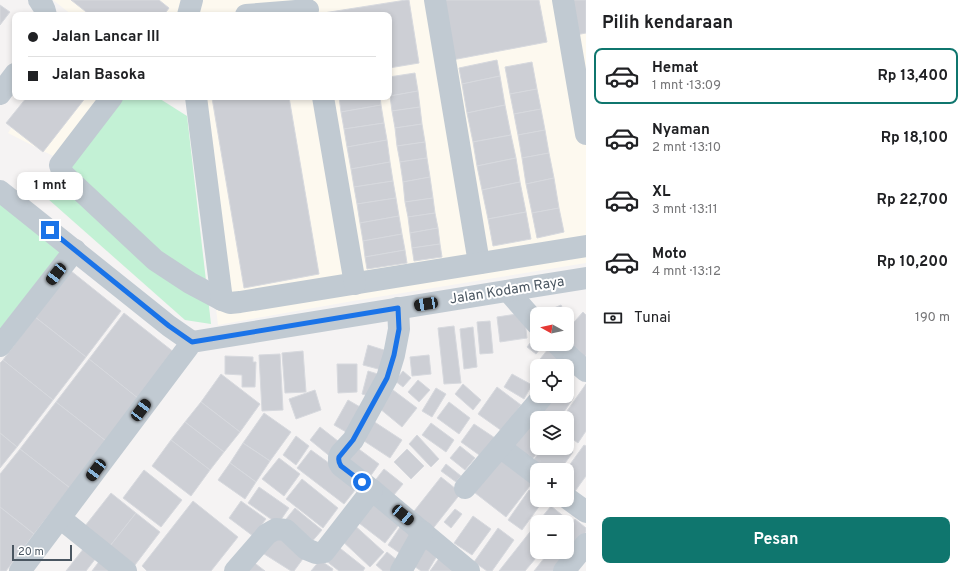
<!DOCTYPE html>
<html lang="id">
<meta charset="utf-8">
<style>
:root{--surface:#fff;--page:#f2f2f2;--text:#202124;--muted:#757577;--line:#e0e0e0;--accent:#0f766e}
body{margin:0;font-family:Overpass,sans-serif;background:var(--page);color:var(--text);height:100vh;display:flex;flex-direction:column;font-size:15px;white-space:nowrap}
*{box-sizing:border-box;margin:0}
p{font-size:13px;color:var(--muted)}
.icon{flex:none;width:22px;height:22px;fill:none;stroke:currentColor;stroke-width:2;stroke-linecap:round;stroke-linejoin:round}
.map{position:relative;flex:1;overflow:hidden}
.side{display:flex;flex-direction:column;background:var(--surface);width:380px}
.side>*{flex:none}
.banner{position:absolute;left:12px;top:12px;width:380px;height:88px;border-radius:8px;box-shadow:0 2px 6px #0003;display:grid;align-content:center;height:88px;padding:0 16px;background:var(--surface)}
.needle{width:26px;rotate:278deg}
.fabs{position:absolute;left:530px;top:307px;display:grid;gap:8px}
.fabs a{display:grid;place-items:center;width:44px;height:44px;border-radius:8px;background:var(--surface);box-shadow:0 2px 6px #0003;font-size:20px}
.scale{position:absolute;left:12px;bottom:10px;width:60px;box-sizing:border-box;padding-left:4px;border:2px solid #4a5661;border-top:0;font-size:11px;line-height:14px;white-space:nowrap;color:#4a5661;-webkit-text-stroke:3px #fff;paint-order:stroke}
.end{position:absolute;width:18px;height:18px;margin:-9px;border:5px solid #1a73e8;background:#fff;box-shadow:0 0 0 2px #fff}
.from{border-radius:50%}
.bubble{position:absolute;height:28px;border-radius:8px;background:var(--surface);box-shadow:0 2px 6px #0003;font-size:13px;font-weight:700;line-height:28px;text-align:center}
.car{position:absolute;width:12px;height:24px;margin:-12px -6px;border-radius:5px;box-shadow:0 0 3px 1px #0007;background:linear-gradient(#222 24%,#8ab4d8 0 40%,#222 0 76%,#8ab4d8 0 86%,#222 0)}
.banner b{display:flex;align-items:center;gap:14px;height:38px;font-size:15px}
.banner b+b{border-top:1px solid var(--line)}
.banner i{width:10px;height:10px;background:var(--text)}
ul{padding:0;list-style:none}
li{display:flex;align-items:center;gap:12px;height:56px;margin:0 8px 6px;padding:0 8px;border:2px solid transparent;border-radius:8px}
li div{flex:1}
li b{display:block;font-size:15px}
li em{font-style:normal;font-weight:700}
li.active{border-color:var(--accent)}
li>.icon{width:36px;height:36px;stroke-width:1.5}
h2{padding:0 16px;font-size:18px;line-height:48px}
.pay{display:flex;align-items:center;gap:10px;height:44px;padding:0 16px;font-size:15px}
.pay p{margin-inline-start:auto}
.cta{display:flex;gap:8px;margin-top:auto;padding:8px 16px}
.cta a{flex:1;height:46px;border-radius:8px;background:var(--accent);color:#fff;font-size:16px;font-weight:700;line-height:46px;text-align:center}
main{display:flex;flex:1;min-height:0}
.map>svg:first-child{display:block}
.commercial{fill:#fdf9ef}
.green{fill:#c3f1d5}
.building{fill:#cdcfd5;stroke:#d7d9de}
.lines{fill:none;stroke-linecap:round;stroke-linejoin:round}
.minor{stroke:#c1cad2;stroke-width:22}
.tertiary{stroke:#c1cad2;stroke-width:22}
.route{stroke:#1a73e8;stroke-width:5}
.labels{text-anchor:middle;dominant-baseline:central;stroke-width:4;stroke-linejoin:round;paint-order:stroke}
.street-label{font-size:14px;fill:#4a5661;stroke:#fff}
</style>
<main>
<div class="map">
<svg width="586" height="571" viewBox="0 0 586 571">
<rect width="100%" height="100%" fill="#f5f3f3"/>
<g class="commercial">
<polygon points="53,0 586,0 586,263 353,301 218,325 191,103 182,97 389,97 389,15 72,15"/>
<polygon points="30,97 112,97 61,160 8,133"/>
</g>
<g class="green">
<polygon points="120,97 157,97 187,116 211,324 185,320 39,191"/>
<polygon points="0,203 61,251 0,329"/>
</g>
<g class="building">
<polygon points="71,0 159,0 169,8 164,15 90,15"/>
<polygon points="406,0 409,0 419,63 389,68 389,15 317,15 317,14"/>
<polygon points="441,0 539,0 547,42 452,60"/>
<polygon points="570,0 586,0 586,33 576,35"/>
<polygon points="0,5 10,12 0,25"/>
<polygon points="497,60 500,76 462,84 459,68"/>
<polygon points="532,62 537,89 510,94 505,67"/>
<polygon points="415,73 418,91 390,96 389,77"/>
<polygon points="500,76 505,105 467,113 462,84"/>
<polygon points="537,89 541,109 514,114 510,94"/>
<polygon points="418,91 420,107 392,111 390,96"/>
<polygon points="27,97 86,97 43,152 6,123"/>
<polygon points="201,97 289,97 319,274 244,288 212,98 201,100"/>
<polygon points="339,97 380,97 381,105 341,112"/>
<polygon points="381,105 384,123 344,129 341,112"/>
<polygon points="505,105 511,135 473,142 467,113"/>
<polygon points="420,107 422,124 395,128 392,111"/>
<polygon points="541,109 545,130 518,135 514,114"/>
<polygon points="384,123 387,140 347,147 344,129"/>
<polygon points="422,124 425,142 397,146 395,128"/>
<polygon points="545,130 549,153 522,158 518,135"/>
<polygon points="511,135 516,158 477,166 473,142"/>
<polygon points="387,140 390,162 351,169 347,147"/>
<polygon points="425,142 427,158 400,162 397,146"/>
<polygon points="549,153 554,178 526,184 522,158"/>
<polygon points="427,158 430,177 403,182 400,162"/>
<polygon points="516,158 520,182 482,190 477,166"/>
<polygon points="390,162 393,181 354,187 351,169"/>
<polygon points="430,177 433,198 405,202 403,182"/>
<polygon points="554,178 559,208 532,213 526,184"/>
<polygon points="393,181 396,198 357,204 354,187"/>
<polygon points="520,182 526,212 488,219 482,190"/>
<polygon points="396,198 399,216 360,223 357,204"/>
<polygon points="433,198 435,213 408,217 405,202"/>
<polygon points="559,208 564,232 537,238 532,213"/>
<polygon points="526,212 531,239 493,246 488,219"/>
<polygon points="435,213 438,228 410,233 408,217"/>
<polygon points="399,216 402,234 363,241 360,223"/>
<polygon points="438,228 440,244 412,248 410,233"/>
<polygon points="402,234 405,250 365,257 363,241"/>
<polygon points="440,244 442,257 414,261 412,248"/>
<polygon points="405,250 407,263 367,269 365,257"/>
<polygon points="71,271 121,311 86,357 35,317"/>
<polygon points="561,305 565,314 540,314"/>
<polygon points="583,312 586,315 586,355 580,362 567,344 567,330"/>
<polygon points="124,313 175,353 139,399 89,359"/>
<polygon points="524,313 527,338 500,342 497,317"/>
<polygon points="35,317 86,357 53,400 3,360"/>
<polygon points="490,321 493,353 480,354 477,322"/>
<polygon points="454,326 461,383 444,384 438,328"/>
<polygon points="473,327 477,367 464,369 460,329"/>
<polygon points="537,334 537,344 544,344 536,354 527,347"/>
<polygon points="552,344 568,356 560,366 540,366 537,363"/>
<polygon points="368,345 387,351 382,370 363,365"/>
<polygon points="303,351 306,392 285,393 282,353"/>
<polygon points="280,354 283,410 262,411 259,355"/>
<polygon points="429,355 431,374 412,376 410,357"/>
<polygon points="225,356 253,357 253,362 256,362 255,387 242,387 242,375 225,374"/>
<polygon points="89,359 139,399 106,441 56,402"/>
<polygon points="3,360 53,400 17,447 0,433 0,363"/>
<polygon points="337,364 357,364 357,392 338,393"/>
<polygon points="368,371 381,375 375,398 362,394"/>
<polygon points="403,371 411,378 403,387 395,381"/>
<polygon points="221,374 260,404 240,432 201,402"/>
<polygon points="512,374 532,385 524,399 504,387"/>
<polygon points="418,380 430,390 419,402 408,392"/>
<polygon points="463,384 481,400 473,410 455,394"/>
<polygon points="586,384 586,431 578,443 567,435 567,418 562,418"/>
<polygon points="497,387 521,405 502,431 478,414"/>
<polygon points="436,388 446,394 432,417 422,411"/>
<polygon points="315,390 321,410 296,419 289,399"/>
<polygon points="393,390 417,408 402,427 379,408"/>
<polygon points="567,392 574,397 560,418 537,418 537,421 531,416 547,396 567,396"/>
<polygon points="348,400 367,411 353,436 334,425"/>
<polygon points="56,402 106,441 70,488 20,449"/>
<polygon points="201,402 240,432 224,452 185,422"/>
<polygon points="449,402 470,418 459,434 437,418"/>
<polygon points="264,413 291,432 270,461 243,443"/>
<polygon points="370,419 402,440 390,458 358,437"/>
<polygon points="526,419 537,427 537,448 541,448 531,461 508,443"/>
<polygon points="185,422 224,452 210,470 171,440"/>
<polygon points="431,423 454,440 446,452 422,435"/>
<polygon points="474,424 495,438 482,457 461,442"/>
<polygon points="320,427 343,445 332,458 310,440"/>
<polygon points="0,433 17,447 0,468"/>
<polygon points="417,435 439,459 431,467 409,444"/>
<polygon points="296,436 309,446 296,465 283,455"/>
<polygon points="171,440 210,470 191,496 152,466"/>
<polygon points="243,443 270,461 256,482 230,463"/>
<polygon points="352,444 379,464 367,481 340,461"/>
<polygon points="584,445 586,446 586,476 573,494 567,490 566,470"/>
<polygon points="460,446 475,458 465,470 450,458"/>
<polygon points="567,447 573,452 560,470 544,470 533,461 542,448 567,448"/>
<polygon points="20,449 70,488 34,534 0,507 0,474"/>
<polygon points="407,449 424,466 411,479 394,462"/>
<polygon points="311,450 359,485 344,504 297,468"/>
<polygon points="497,454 533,482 506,517 470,489"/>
<polygon points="279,458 300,474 284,496 262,479"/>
<polygon points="230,463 256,482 245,499 218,480"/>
<polygon points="446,464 461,476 456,482 441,471"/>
<polygon points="384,469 403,484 388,502 370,487"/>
<polygon points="144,470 182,500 161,527 123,498"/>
<polygon points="441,477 461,493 431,531 411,515"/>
<polygon points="302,479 338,508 323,528 286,499"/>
<polygon points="259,487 289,508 278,524 248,503"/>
<polygon points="529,490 537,496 537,500 543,501 522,530 508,520"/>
<polygon points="111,493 136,513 110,546 85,526"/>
<polygon points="371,499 401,522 385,543 355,520"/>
<polygon points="193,501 238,537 211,571 147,571 142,566"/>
<polygon points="241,501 266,519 253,536 229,518"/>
<polygon points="551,506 567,519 565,522 538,522"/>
<polygon points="0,507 34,534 6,571 0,571"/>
<polygon points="295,508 322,530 309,545 282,524"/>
<polygon points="455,509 462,514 451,528 444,522"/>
<polygon points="136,513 160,532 135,565 110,546"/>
<polygon points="473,516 491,529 472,555 454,543"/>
<polygon points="575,519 586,528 586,532 555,571 534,571 549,552 567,552 567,529"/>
<polygon points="352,523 384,552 370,567 339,538"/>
<polygon points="537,523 537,552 541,552 525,571 499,571"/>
<polygon points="402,524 418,535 404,556 388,545"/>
<polygon points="498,528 514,540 492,571 487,571 474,562"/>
<polygon points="275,532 305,556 294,571 291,571 261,552"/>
<polygon points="425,541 440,551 428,571 421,571 411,564"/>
<polygon points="336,545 365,568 363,571 339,571 325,560"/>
<polygon points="84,548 96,558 86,571 66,571"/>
<polygon points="387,552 402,564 396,571 383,571 376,565"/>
<polygon points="103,556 122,571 92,571"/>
<polygon points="247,557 265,571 237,571"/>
<polygon points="440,557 454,571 430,571"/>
<polygon points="320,560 333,569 332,571 311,571"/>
</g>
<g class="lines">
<g class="minor">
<path d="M39,0C43,5 45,9 46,15"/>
<polyline points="435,0 479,263"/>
<polyline points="563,0 586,134"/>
<polyline points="188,15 192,0"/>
<polyline points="246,15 308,10"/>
<polyline points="0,94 15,74"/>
<polyline points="112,97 60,165 63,174 155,260 190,283 222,300"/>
<polyline points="196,97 222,300 230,303 240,302 586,246"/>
<polyline points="323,97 355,284"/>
<polyline points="0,191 169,326 192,342"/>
<polyline points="508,291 537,324"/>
<polyline points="557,344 573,360 586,371"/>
<polyline points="0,346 75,250"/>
<polyline points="500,447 537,475"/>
<polyline points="465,488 543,396"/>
<polyline points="372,490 469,571"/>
<polyline points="567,498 586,512"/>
<polyline points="60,518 126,571"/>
<polyline points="235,571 267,534 276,529 286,530 306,549 316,553 324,552 372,490 341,466 339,463 339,457 341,453 353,440 387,378 394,355 399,329 398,308"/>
<polyline points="401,571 423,532"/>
<polyline points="564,571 586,544"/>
</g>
<polyline class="tertiary" points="20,571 192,342 586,278"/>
</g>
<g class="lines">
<path class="route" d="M50,230L169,326L192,342L398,308L399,329L394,355L387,378L353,440L339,457C338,461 339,463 341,466L362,482"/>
</g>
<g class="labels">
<g class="street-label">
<text transform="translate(507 291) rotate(-9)">Jalan Kodam Raya</text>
</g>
</g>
</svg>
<div class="fabs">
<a><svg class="needle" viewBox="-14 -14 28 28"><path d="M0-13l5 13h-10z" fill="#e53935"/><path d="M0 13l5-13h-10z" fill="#757577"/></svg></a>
<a><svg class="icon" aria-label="locate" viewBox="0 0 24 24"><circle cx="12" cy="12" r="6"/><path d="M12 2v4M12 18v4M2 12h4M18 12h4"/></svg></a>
<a><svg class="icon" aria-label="layers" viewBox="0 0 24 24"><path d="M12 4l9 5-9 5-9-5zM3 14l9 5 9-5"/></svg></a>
<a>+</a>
<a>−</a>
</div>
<div class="scale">20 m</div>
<i class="end from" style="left:362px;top:482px"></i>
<i class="end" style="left:50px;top:230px"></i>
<div class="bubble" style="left:17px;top:172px;width:66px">1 mnt</div>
<i class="car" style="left:56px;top:274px;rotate:218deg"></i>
<i class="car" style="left:426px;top:304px;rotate:261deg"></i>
<i class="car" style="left:141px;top:410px;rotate:37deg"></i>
<i class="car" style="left:96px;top:470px;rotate:217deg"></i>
<i class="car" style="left:403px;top:515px;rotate:130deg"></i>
<div class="banner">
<b><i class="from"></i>Jalan Lancar III</b>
<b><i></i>Jalan Basoka</b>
</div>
</div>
<section class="side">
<h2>Pilih kendaraan</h2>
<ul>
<li class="active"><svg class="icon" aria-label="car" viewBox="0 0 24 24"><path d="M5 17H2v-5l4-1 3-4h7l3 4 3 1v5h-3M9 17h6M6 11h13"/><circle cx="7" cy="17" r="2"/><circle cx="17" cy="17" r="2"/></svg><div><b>Hemat</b><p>1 mnt · 13:09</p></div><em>Rp 13,400</em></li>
<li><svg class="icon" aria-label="car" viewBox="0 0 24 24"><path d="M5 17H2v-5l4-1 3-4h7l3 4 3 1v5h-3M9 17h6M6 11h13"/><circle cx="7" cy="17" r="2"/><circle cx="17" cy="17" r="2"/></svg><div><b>Nyaman</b><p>2 mnt · 13:10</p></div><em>Rp 18,100</em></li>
<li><svg class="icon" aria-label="car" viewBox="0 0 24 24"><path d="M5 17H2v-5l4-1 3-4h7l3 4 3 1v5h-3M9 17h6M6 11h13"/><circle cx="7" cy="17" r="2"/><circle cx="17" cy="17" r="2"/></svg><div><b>XL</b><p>3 mnt · 13:11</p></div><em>Rp 22,700</em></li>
<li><svg class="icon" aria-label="car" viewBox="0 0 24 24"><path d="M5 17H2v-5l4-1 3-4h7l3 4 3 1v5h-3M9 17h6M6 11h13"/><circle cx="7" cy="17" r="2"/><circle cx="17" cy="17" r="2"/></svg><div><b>Moto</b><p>4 mnt · 13:12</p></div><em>Rp 10,200</em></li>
</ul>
<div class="pay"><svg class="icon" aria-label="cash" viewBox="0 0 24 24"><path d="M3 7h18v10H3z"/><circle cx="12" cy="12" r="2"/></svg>Tunai<p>190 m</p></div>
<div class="cta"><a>Pesan</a></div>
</section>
</main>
